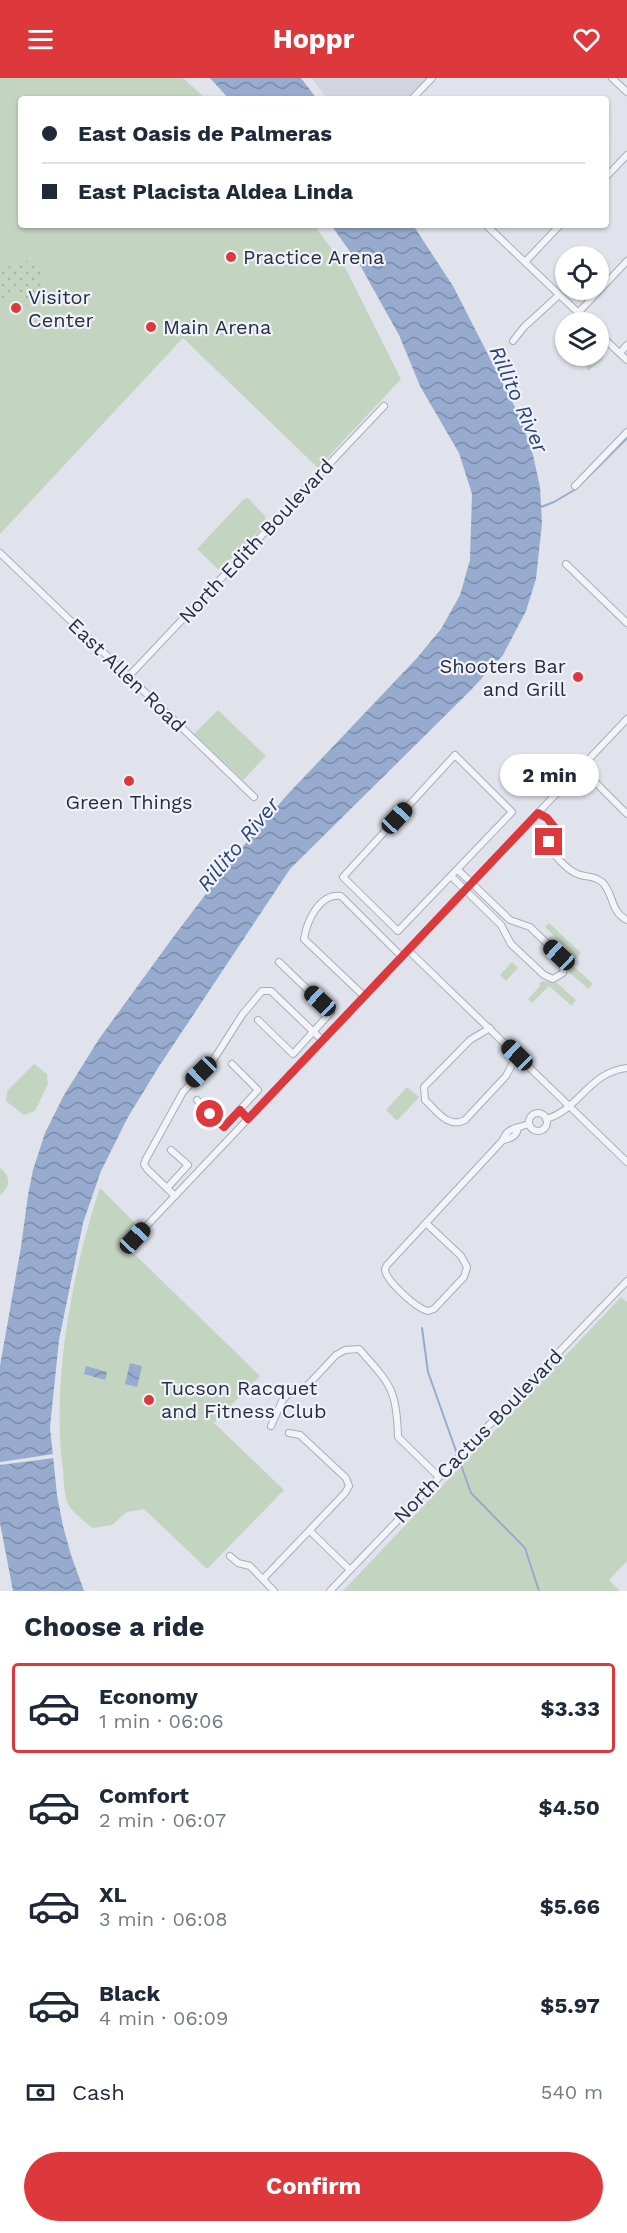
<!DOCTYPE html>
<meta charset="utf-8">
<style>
:root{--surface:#fff;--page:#f6f6f7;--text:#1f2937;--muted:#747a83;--line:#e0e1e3;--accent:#dd383c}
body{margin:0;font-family:"Work Sans",sans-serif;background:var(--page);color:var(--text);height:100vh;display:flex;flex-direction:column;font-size:22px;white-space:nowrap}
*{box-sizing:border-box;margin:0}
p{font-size:20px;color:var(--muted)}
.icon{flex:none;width:33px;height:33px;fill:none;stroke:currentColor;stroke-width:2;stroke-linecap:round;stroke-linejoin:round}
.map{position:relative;height:1513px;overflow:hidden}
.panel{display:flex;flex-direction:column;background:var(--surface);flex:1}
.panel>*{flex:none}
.banner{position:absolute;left:18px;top:18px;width:591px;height:132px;border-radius:6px;box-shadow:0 2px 4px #0004;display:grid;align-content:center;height:132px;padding:0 24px;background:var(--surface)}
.fabs{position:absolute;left:555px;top:168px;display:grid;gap:12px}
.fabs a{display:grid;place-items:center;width:54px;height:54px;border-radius:50%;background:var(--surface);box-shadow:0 2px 4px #0004;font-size:30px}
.end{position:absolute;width:27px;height:27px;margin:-14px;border:8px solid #dd383c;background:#fff;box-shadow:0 0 0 3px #fff}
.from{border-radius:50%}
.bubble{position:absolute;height:42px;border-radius:21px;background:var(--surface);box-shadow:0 2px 4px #0004;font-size:20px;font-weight:700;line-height:42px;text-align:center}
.car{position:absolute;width:18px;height:36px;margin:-18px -9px;border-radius:8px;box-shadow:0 0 4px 2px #0007;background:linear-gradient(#222 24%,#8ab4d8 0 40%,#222 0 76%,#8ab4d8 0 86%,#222 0)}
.banner b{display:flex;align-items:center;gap:21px;height:57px;font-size:22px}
.banner b+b{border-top:2px solid var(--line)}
.banner i{width:15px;height:15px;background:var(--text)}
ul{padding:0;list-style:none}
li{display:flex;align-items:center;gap:18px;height:90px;margin:0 12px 9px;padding:0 12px;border:3px solid transparent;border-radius:6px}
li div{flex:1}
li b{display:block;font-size:22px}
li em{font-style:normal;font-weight:700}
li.on{border-color:var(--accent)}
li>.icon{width:54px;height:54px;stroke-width:1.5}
h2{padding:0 24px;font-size:27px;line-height:72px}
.pay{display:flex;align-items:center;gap:15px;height:66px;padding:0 24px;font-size:22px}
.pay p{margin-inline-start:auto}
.primary-button{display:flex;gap:12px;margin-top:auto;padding:12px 24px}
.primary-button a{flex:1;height:69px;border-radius:36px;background:var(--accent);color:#fff;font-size:24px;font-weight:700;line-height:69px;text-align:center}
header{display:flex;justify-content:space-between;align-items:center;height:78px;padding:0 24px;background:var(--accent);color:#fff;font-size:27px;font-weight:700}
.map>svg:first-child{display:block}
.built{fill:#d2d5e0}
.green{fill:#c3d5c0}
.garden{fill:url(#garden-dots)}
.water{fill:url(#water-waves)}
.pier{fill:#e0e3eb}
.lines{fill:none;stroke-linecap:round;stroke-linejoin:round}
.stream{stroke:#97abce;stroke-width:2}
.street-casing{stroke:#a8adb9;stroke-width:8}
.street{stroke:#f3f4f8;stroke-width:6}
.route{stroke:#dd383c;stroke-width:8}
.poi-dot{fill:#dd383c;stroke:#f0f2f8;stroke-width:2}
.labels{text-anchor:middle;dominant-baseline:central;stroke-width:4.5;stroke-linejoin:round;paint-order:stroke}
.poi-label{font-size:20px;fill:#272e44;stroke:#f0f2f8;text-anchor:start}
.street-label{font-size:20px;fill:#272e44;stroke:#f0f2f8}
.water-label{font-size:21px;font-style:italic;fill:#2c467d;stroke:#f0f2f8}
</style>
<header><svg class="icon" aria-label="menu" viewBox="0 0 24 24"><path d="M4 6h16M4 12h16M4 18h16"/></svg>Hoppr<svg class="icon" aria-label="heart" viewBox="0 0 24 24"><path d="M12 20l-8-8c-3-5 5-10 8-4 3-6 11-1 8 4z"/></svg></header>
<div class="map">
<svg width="627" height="1513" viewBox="0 0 627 1513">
<defs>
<pattern id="garden-dots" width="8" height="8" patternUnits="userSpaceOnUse" patternTransform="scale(1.5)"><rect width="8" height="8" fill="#c3d5c0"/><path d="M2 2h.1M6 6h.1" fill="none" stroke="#a8b7a6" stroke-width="1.8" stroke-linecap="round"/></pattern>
<pattern id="water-waves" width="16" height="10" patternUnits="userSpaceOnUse" patternTransform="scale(1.5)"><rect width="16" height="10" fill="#97abce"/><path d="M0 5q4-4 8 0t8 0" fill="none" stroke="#7b8ca9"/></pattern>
</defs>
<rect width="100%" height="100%" fill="#e0e3eb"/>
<polygon class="built" points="312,0 428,0 409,21 327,21"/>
<g class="green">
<polygon points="0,0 183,0 206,21 21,21 21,147 314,147 345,189 401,301 318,390 183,260 0,456"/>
<polygon points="599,263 605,269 602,282 588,293 586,288 596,278 598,278"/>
<polygon points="248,420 265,438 266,446 219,492 197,471 244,421"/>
<polygon points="218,632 266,678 243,702 194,656"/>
<polygon points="549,845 581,875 573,883 567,877 570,873 545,849"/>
<polygon points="512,884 518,890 506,903 500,897"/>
<polygon points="572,887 593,906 588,911 567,892"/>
<polygon points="542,903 557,905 576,922 572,928 549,908 532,925 528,921 540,908 539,906"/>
<polygon points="34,986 47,996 48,1006 35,1033 24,1037 6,1023 7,1013"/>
<polygon points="407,1009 419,1019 397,1043 386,1032"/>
<path d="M0,1090C11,1098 11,1109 0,1117Z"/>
<path d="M100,1110L137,1147L122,1164L260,1298L214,1345L284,1412L207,1491L144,1431L127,1434L112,1447L92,1450C85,1443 70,1433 67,1424C64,1414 64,1402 63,1392C51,1305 72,1193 100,1110Z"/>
<polygon points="621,1219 627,1224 627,1483 609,1502 620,1513 343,1513"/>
</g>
<path class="garden" d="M23,182C46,187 51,212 30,223C20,214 13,212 2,221L0,218V190L7,191L11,186Z"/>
<g class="water">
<polygon points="210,0 301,0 317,21 229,21"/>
<polygon points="331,147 413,147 453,208 520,339 533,377 540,409 542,445 536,501 526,533 503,577 471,612 290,791 158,990 128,1039 101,1093 83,1145 59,1262 50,1349 57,1417 63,1448 71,1477 84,1513 13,1513 0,1445 0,1288 21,1169 28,1117 33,1092 45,1055 64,1017 99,961 174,858 234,779 287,717 417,580 441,551 460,517 470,482 472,416 459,375 420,308 399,257 361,189"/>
<polygon points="130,1285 142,1288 137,1309 125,1306"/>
<polygon points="86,1288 107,1294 105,1302 84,1296"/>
</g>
<polygon class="pier" points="54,1376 54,1380 0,1387 0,1384"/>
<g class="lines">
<g class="stream">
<polyline points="580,407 627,360"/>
<polyline points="541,429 554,424 576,411"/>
<polyline points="422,1250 428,1294 471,1415 525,1470 539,1513"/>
</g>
<defs>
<g id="street">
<polyline points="612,0 627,14"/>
<polyline points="412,21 432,0"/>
<polyline points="606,99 627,77"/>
<polyline points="486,147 588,244"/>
<polyline points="525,184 560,147"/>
<polyline points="578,235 627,183"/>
<polyline points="598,255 627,282"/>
<polyline points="513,263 524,249 559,217"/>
<polyline points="620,275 627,267"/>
<polyline points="575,408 627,354"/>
<polyline points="0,475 254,719"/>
<polyline points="566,486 627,545"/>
<polyline points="129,598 384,328"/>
<polygon points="455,677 512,734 398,853 343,799"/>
<polyline points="581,690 627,736"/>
<path d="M538,735L547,740L555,750C554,754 550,759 550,763C548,775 570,794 580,797C588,799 595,798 602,804C614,815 610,834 627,842"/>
<polyline points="452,799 501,847 511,866 544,897 553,901 563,895 564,888 559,877 530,849 510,842 458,792"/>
<polyline points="408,872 627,1084"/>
<path d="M364,918L304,861C307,842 320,815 341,818L402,879"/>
<polyline points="258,942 293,976 331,934 279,884"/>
<path d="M490,950L470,962L424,1009L425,1022C437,1033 448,1051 465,1042L506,998L517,977"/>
<polyline points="197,1022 224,1049 258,1012 232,986"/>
<circle cx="538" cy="1044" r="9"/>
<path d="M546,1041C579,1032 589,994 627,990"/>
<path d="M503,1062C511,1061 517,1058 518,1050"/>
<polyline points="167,1110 188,1087 171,1072"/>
<polyline points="175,1118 147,1091 144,1086 146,1081 183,1014 214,981 242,937 262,913 271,913 322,962"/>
<path d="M426,1145L461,1178L467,1189L464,1199L434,1231L428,1233C417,1231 385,1202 385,1191L387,1187L503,1062C507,1049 518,1050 529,1046"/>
<polyline points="136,1159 627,641"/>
<path d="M271,1348L282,1323L287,1317L307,1308L336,1277L345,1272L359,1271C390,1306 397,1311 398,1359L438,1398"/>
<polyline points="310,1453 350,1492"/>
<polyline points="230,1478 238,1485 250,1488 274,1513"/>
<polyline points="263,1501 345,1415 349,1408 346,1400 300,1357 289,1355"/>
<polyline points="330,1513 627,1203"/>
</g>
</defs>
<use href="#street" class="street-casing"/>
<use href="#street" class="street"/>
</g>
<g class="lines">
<polyline class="route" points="210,1036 224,1049 240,1032 248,1041 538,735 547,740 555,750 549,764"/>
</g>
<g class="poi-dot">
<circle cx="231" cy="179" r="6"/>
<circle cx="16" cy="230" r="6"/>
<circle cx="151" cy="249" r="6"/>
<circle cx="578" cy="599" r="6"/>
<circle cx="129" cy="703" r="6"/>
<circle cx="149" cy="1322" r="6"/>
</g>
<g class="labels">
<g class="poi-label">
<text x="243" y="179">Practice Arena</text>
<text x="28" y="219">Visitor<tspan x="28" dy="23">Center</tspan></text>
<text x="163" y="249">Main Arena</text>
<text x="566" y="588" text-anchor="end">Shooters Bar<tspan x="566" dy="23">and Grill</tspan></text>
<text x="129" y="724" text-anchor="middle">Green Things</text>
<text x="161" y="1310">Tucson Racquet<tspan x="161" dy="23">and Fitness Club</tspan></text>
</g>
<g class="street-label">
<text transform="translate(256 463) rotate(-47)">North Edith Boulevard</text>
<text transform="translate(127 597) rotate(44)">East Allen Road</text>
<text transform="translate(478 1358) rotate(-46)">North Cactus Boulevard</text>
</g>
<g class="water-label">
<text transform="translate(519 321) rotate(66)">Rillito River</text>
<text transform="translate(238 766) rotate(-50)">Rillito River</text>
</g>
</g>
</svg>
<div class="fabs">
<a><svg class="icon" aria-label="locate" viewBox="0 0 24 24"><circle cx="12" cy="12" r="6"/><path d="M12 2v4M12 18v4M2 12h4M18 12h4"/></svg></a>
<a><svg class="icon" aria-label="layers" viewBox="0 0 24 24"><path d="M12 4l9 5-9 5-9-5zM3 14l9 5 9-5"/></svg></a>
</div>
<i class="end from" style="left:210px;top:1036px"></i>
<i class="end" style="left:549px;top:764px"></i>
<div class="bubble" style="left:500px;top:676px;width:99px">2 min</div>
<i class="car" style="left:397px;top:740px;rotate:43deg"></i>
<i class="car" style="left:559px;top:877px;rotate:313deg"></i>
<i class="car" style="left:320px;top:923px;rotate:313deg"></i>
<i class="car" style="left:517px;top:977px;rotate:314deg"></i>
<i class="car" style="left:201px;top:994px;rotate:226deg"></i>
<i class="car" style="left:135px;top:1160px;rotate:43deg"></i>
<div class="banner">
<b><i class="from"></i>East Oasis de Palmeras</b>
<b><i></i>East Placista Aldea Linda</b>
</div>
</div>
<section class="panel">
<h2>Choose a ride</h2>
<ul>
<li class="on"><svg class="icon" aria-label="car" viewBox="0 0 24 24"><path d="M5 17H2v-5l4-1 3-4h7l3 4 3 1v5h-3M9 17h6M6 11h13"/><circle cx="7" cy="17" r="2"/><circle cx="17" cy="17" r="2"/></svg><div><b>Economy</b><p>1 min · 06:06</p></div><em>$3.33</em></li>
<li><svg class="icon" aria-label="car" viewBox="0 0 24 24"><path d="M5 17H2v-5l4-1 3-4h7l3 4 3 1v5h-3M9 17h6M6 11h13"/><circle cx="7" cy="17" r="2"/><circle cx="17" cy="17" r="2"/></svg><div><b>Comfort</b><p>2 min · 06:07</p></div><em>$4.50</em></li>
<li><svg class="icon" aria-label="car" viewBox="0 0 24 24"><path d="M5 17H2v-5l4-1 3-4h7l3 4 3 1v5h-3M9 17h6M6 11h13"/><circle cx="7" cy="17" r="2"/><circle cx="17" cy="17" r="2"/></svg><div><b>XL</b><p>3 min · 06:08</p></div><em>$5.66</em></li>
<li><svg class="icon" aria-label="car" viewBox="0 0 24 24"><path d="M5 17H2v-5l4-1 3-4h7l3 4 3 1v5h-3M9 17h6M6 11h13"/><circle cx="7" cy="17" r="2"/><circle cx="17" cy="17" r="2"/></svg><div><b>Black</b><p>4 min · 06:09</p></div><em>$5.97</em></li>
</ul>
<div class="pay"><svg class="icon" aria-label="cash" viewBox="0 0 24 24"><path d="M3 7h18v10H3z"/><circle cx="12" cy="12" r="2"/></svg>Cash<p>540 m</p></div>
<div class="primary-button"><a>Confirm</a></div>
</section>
